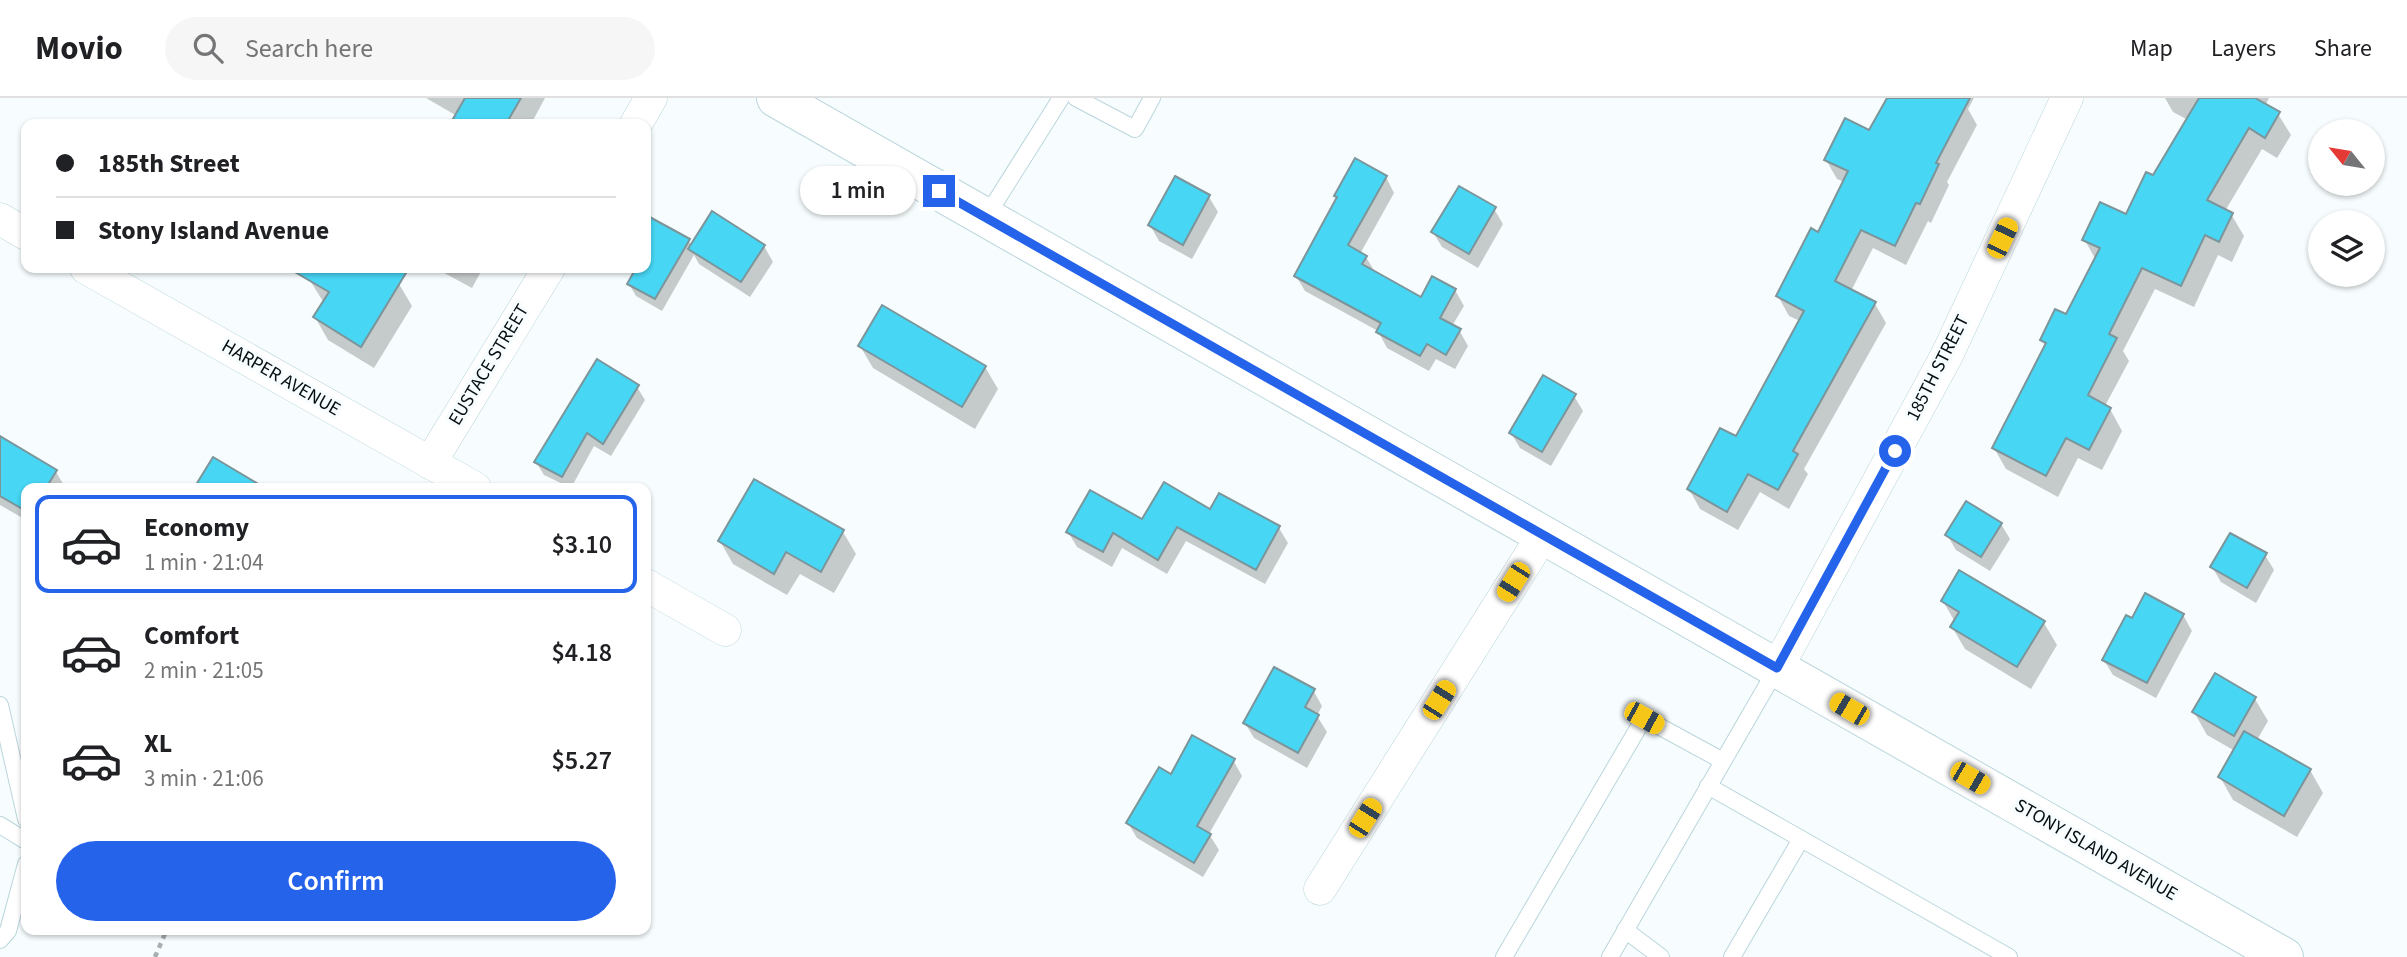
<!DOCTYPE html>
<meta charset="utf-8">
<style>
:root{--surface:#fff;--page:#f6f6f6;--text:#202124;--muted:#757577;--line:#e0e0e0;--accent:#2563eb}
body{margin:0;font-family:"Source Sans 3",sans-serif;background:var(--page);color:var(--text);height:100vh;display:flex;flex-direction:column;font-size:26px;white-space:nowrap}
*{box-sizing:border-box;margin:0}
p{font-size:23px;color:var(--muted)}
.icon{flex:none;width:38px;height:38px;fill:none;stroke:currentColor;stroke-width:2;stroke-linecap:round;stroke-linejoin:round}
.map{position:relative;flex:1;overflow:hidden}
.side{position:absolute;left:21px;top:385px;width:630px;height:452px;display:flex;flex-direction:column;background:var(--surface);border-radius:14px;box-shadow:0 2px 5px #0004}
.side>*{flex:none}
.top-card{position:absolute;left:21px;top:21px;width:630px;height:154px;border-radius:14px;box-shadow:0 2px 5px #0004;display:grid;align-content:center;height:154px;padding:0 35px;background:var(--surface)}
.needle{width:46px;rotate:300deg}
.buttons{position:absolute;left:2308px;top:21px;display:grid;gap:14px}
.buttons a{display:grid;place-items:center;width:77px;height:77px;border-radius:50%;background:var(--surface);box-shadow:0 2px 5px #0004;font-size:35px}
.end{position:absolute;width:32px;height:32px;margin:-16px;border:9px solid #2563eb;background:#fff;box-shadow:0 0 0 4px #fff}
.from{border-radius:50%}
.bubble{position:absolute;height:49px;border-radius:24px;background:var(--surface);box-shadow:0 2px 5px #0004;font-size:23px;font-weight:600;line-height:49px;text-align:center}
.car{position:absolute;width:21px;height:42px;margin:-21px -10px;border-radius:9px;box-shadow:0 0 5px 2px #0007;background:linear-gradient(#f5c518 24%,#345 0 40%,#f5c518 0 76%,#345 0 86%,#f5c518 0)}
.top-card b{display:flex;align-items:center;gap:24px;height:66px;font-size:26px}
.top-card b+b{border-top:2px solid var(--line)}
.top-card i{width:18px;height:18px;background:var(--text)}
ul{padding:12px 0 0;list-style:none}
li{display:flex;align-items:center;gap:21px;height:98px;margin:0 14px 10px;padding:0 21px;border:4px solid transparent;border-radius:14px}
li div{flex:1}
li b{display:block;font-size:26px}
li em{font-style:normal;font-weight:600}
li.on{border-color:var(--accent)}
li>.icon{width:63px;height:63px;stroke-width:1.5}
.cta{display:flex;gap:14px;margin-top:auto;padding:14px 35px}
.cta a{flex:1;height:80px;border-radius:42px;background:var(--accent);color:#fff;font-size:28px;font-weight:600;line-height:80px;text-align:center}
header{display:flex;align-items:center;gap:42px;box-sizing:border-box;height:98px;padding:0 35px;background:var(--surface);border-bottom:2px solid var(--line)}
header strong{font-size:33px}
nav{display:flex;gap:38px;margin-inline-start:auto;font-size:24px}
.search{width:490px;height:63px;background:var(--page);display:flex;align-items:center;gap:18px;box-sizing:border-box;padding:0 24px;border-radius:38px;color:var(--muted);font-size:26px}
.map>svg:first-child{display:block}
.shadow{fill:#0003}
.building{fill:#47d6f4;stroke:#7b959b;stroke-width:2}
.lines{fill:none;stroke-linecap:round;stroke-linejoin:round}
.lane-casing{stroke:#bad5dc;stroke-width:18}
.street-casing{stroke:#bad5dc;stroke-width:33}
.secondary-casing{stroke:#bad5dc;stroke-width:40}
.path{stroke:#a7aeb0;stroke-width:4.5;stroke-dasharray:5 5;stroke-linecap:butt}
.lane{stroke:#fff;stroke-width:16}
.street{stroke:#fff;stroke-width:32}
.secondary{stroke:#fff;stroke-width:38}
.route{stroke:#2563eb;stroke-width:9}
.labels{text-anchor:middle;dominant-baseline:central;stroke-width:6;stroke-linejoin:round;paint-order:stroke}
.street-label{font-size:19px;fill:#050e11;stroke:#f7fdfe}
</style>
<header>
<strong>Movio</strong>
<div class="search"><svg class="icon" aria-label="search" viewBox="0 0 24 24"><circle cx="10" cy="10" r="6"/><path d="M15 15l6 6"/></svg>Search here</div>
<nav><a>Map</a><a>Layers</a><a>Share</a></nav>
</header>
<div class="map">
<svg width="2407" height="859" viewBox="0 0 2407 859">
<rect width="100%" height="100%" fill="#f7fdfe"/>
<g class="shadow">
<polygon points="426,0 545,0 531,26 454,26 457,18"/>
<polygon points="1889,0 1974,0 1968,11 1977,27 1947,84 1949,87 1931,125 1928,123 1906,167 1873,150 1851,193 1875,206 1886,225 1804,371 1808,376 1789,411 1760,394 1738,432 1700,411 1689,391 1736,340 1800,223 1789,218 1778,198 1819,136 1844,84 1837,81 1826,62 1870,34"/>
<polygon points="2165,0 2269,0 2265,8 2278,16 2291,37 2277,60 2262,51 2225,113 2231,116 2244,138 2232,164 2218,157 2194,209 2155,191 2123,253 2129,263 2105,308 2110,311 2122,333 2102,372 2078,360 2058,399 2006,371 1994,350 2046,249 2042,241 2066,219 2096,162 2084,141 2127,118 2188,22 2173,14"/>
<polygon points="1386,79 1394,95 1360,156 1366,159 1376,176 1421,201 1455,192 1464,208 1452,228 1459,232 1468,248 1455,271 1436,261 1429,273 1387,250 1378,233 1305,193 1296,178"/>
<polygon points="1209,99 1218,114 1192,161 1159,143 1150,127"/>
<polygon points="1494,111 1503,126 1478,170 1442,149 1433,134"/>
<polygon points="650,122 688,142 692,148 764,148 773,164 750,199 699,166 694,157 662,213 636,198 629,186 638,170 646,170 646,131"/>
<polygon points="201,170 214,170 211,175"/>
<polygon points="316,170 373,170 399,186 412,208 374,270 328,242 315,219 324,205 309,181"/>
<polygon points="435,170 483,170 472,190"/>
<polygon points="860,248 985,269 998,291 975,331 873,270"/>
<polygon points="637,289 645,302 611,358 594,348 571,390 544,377 536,364"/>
<polygon points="1574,298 1583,313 1551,368 1520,350 1511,335"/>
<polygon points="0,350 56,374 65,389 26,390 26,422 0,407"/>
<polygon points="755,383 843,434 856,456 834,495 800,476 787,497 733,466 720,443"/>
<polygon points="1210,414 1279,430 1288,445 1265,486 1186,443 1167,476 1122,450 1112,469 1077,449 1068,434"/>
<polygon points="2001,426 2010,441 1990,473 1956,452 1947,437"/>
<polygon points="2265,457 2274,472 2256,505 2221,484 2212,469"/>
<polygon points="1943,503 2044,525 2057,547 2031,591 1965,551 1952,529 1955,524"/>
<polygon points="2183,517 2192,533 2156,600 2113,577 2104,562"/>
<polygon points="1313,592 1322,608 1317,618 1327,634 1307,670 1254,640 1245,625"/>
<polygon points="2255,601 2268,623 2257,642 2310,672 2323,695 2297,739 2233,702 2220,679 2235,653 2207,637 2194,614"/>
<polygon points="1233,662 1242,678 1209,736 1219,752 1203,779 1137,740 1128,725 1171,678"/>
</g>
<g class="building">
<polygon points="465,0 521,0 506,26 450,26"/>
<polygon points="1887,0 1970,0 1936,65 1939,66 1920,106 1916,105 1895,148 1861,132 1835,183 1876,204 1793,353 1798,356 1778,392 1748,376 1727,414 1687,391 1720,330 1736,338 1804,213 1776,198 1811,130 1818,134 1848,73 1824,62 1845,20 1869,32"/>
<polygon points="2199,0 2255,0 2280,14 2265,40 2249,30 2207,102 2233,115 2219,144 2205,137 2181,188 2142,170 2109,236 2117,240 2088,297 2111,310 2089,352 2066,340 2046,378 1992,350 2046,245 2040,242 2055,211 2066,216 2100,150 2082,142 2100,104 2126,116 2146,74 2153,77"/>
<polygon points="1355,60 1387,78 1348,147 1367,158 1362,166 1421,199 1432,178 1456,191 1440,220 1461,231 1446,257 1427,246 1420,258 1376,234 1381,225 1294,178 1337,99 1334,98"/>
<polygon points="1175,78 1210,97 1183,147 1148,127"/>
<polygon points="1459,88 1496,109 1469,156 1431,134"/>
<polygon points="712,113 765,147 741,184 688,151"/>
<polygon points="646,117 690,141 655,201 627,186 636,170 646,170"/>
<polygon points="288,170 409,170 361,249 313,219 329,194"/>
<polygon points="882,207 986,268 962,309 858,248"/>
<polygon points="597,261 639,287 603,346 587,335 562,379 534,364"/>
<polygon points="1543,277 1576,296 1542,354 1509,335"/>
<polygon points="0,338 57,372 46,390 26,390 26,413 0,398"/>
<polygon points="213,359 265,390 194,390"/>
<polygon points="754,381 844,432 821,474 786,454 774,476 718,443"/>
<polygon points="1164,384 1210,411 1219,395 1280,428 1256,472 1177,429 1158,462 1113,435 1103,454 1066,434 1090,392 1142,421"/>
<polygon points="1966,403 2002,425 1981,459 1945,437"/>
<polygon points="2230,435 2267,455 2247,490 2210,469"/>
<polygon points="1959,472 2045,523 2017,569 1950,529 1959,514 1941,503"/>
<polygon points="2145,495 2184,516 2147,585 2102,562 2126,517 2132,520"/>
<polygon points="1274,569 1315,591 1305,609 1319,617 1298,655 1243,625"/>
<polygon points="2215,575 2256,599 2234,638 2192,614"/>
<polygon points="2244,633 2311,671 2284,718 2218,679"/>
<polygon points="1192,637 1235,661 1197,728 1211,736 1194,765 1126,725 1159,669 1171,676"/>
</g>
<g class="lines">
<defs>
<g id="lane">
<polyline points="1076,0 1135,31 1152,0"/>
<polyline points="986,119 1061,0"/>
<polyline points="0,607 26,721"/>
<polyline points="1708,688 2009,859"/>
<polyline points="0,727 26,743"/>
<polyline points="1625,832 1661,859"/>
<polyline points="0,842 8,833 26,766"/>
<polyline points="1504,859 1644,620 1723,663"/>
<polyline points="1610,859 1777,570"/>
<polyline points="1732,859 1801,741"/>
</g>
<g id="street">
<polyline points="636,26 651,0"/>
<polyline points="0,121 26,136"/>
<polyline points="86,170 475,390"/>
<polyline points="430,365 549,170"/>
<polyline points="646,487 725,532"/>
<polyline points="1777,570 1947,257 2067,0"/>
<polyline points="1320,791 1543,437"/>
</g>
<polyline id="secondary" points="776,0 2284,859"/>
</defs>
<use href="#lane" class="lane-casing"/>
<use href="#street" class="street-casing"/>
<use href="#secondary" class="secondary-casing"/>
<polyline class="path" points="155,859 167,831"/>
<use href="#lane" class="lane"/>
<use href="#street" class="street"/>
<use href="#secondary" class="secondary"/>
</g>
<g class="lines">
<polyline class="route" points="939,93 1777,570 1895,353"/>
</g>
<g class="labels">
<g class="street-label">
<text transform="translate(489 267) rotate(-59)">EUSTACE STREET</text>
<text transform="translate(1938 270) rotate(-63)">185TH STREET</text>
<text transform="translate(281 280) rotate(30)">HARPER AVENUE</text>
<text transform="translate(2096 752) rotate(30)">STONY ISLAND AVENUE</text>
</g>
</g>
</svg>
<div class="buttons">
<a><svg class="needle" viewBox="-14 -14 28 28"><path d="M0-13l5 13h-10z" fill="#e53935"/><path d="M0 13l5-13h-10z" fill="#757577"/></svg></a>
<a><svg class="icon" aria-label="layers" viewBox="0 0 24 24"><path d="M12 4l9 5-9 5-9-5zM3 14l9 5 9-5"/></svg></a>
</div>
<i class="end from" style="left:1895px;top:353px"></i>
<i class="end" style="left:939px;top:93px"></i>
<div class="bubble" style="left:800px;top:68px;width:116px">1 min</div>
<i class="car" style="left:2002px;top:140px;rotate:25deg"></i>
<i class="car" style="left:1513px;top:484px;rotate:212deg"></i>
<i class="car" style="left:1439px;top:602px;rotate:32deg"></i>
<i class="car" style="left:1849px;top:611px;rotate:300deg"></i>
<i class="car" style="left:1644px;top:620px;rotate:119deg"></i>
<i class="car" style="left:1970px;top:680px;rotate:120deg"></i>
<i class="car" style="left:1365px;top:720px;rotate:32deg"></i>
<div class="top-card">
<b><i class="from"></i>185th Street</b>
<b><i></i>Stony Island Avenue</b>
</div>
<section class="side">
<ul>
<li class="on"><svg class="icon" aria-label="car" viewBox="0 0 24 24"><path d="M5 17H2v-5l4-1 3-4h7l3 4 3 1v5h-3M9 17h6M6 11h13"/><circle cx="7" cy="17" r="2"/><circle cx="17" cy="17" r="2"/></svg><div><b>Economy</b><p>1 min · 21:04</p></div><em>$3.10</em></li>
<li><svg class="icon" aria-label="car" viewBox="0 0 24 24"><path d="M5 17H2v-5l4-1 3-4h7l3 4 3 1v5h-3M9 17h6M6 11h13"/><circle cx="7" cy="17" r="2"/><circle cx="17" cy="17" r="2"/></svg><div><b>Comfort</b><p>2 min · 21:05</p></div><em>$4.18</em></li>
<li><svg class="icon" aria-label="car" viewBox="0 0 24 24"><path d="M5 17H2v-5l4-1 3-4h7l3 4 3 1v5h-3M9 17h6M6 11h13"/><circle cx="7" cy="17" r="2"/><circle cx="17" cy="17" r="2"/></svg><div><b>XL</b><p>3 min · 21:06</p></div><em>$5.27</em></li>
</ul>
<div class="cta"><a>Confirm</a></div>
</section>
</div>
